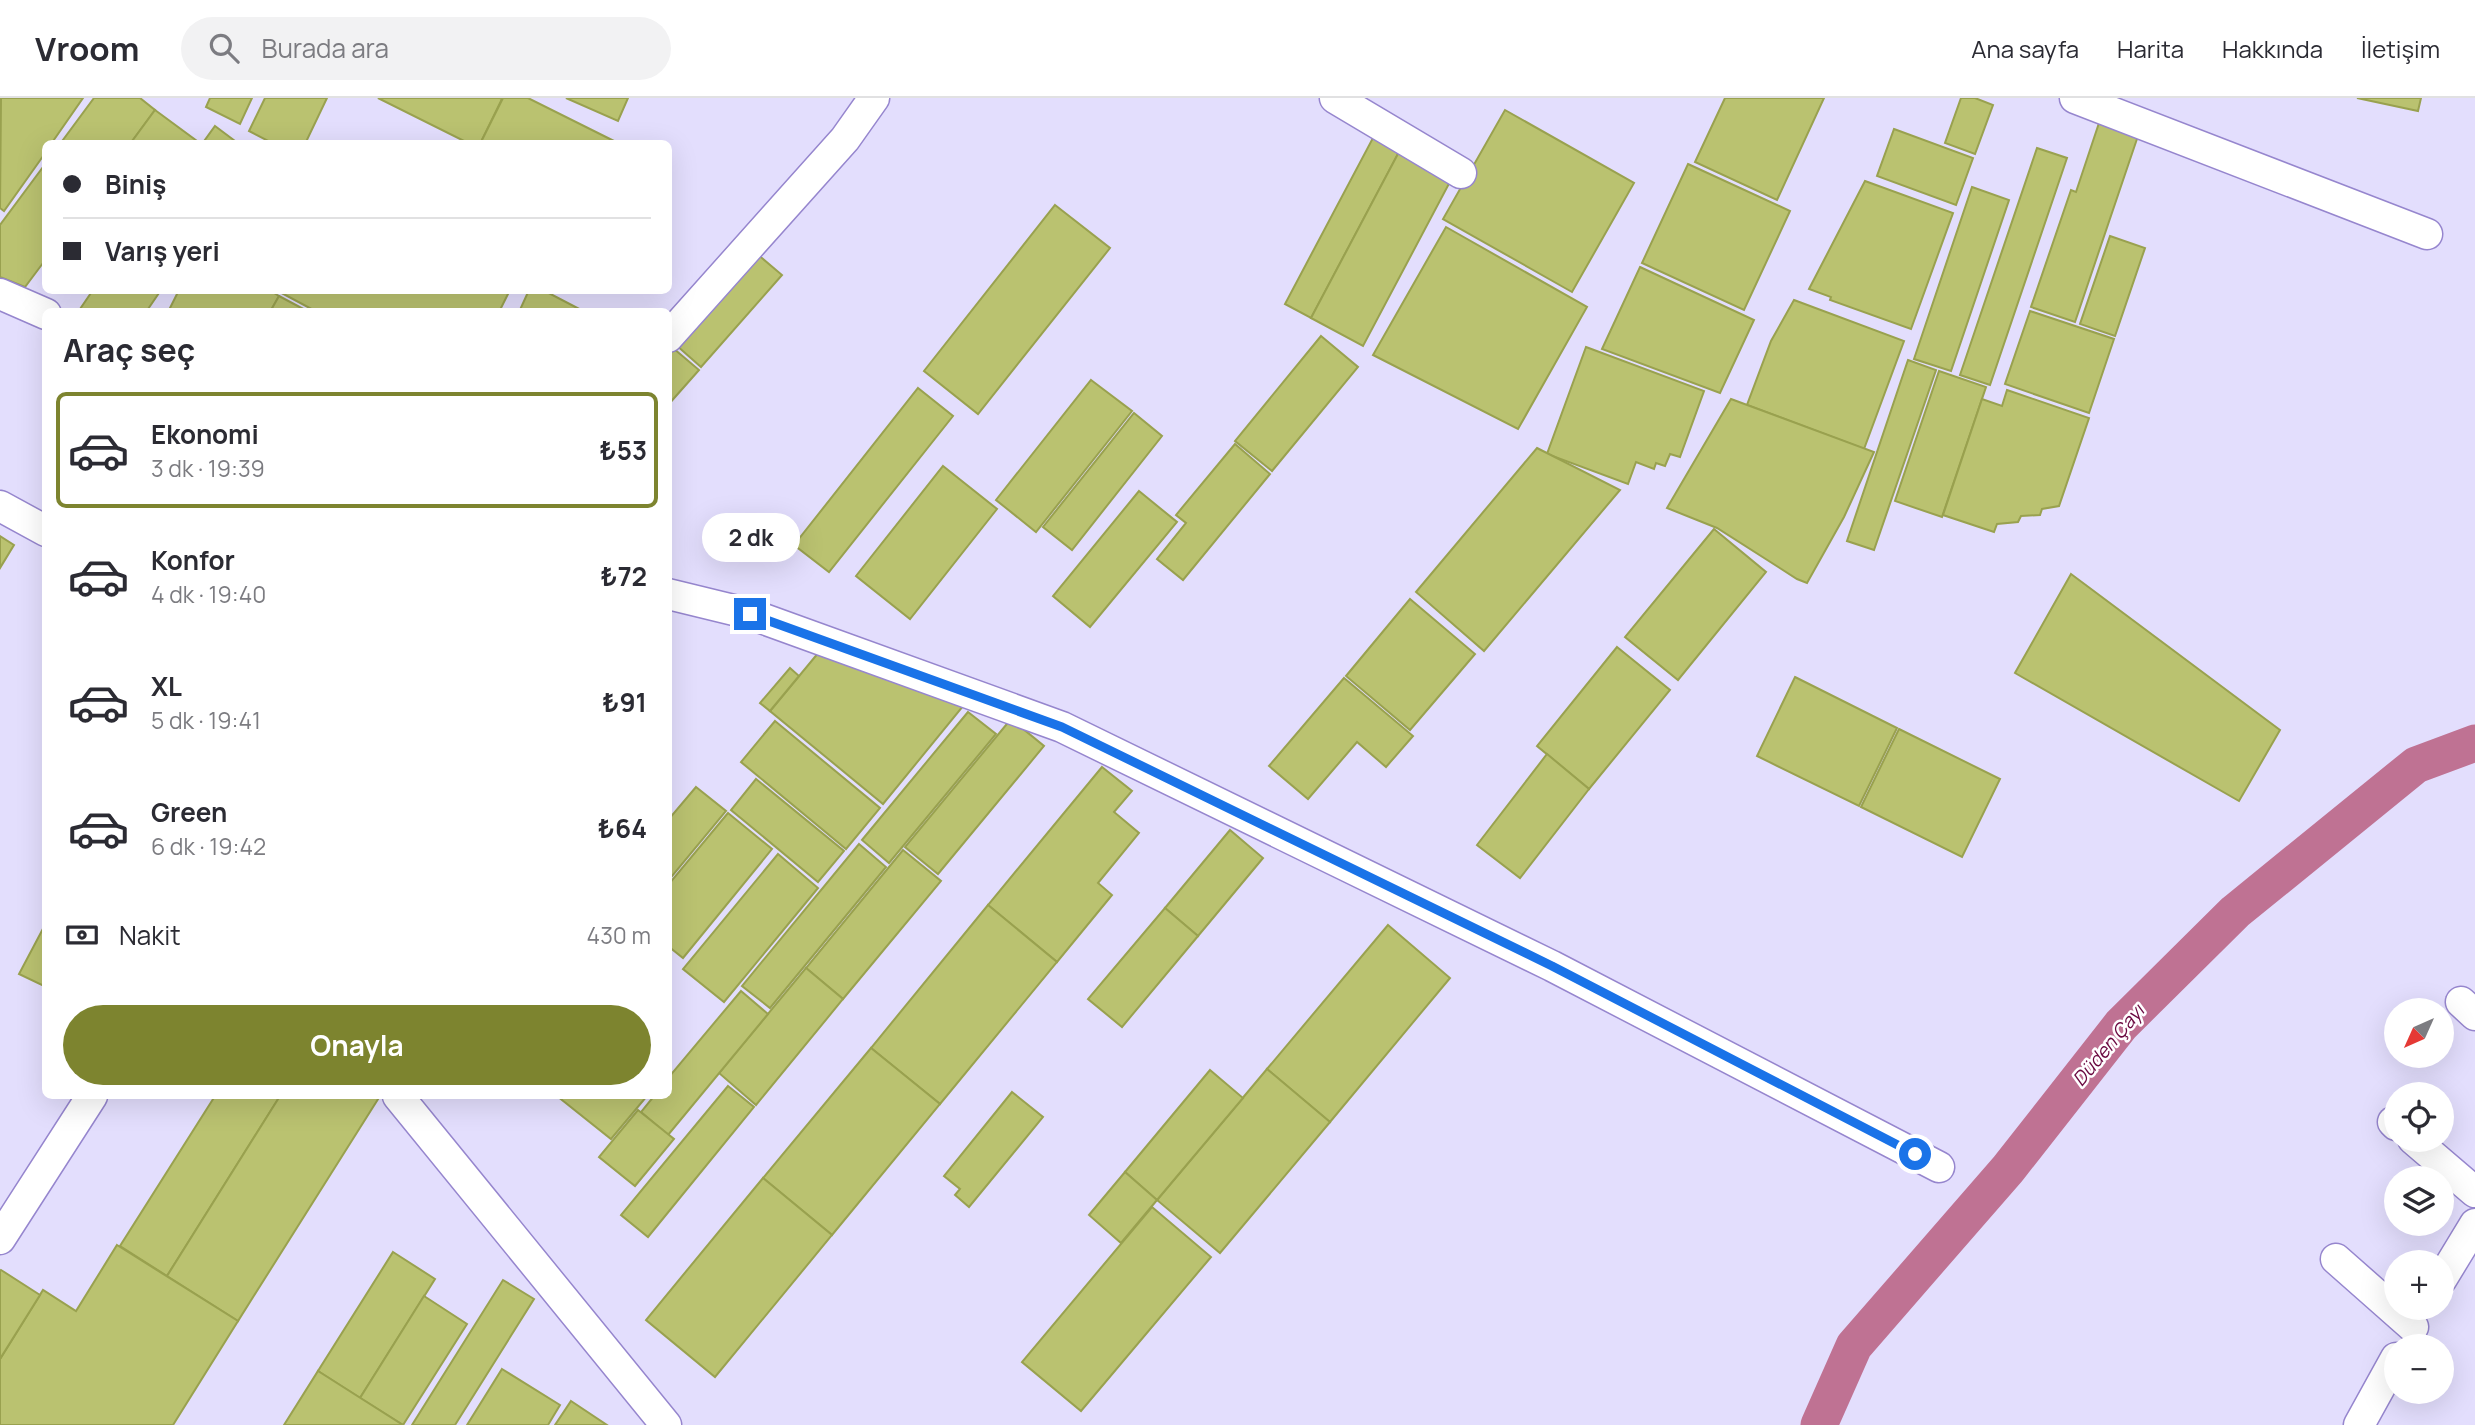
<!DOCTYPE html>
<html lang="tr">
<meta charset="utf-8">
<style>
:root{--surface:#fff;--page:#f2f2f3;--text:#2b2b33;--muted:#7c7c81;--line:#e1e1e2;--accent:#7d842f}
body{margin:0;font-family:Manrope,sans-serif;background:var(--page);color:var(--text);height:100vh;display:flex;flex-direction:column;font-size:26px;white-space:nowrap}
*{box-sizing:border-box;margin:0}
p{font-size:23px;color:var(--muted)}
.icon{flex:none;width:38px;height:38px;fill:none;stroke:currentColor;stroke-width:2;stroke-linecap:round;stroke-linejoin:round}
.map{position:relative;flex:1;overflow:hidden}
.sheet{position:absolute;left:42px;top:210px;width:630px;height:791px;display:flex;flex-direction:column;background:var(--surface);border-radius:10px;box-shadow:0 7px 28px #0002}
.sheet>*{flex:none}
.guide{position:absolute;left:42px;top:42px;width:630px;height:154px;border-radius:10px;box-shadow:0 7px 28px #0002;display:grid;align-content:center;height:154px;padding:0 21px;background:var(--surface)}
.needle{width:46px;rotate:225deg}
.tools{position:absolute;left:2384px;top:900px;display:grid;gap:14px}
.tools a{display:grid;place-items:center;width:70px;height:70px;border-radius:50%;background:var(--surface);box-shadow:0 7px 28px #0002;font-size:35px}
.end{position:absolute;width:32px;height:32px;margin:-16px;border:9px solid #1a73e8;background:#fff;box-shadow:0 0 0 4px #fff}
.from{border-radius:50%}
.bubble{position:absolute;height:49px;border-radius:24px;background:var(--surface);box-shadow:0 7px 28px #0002;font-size:23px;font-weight:700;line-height:49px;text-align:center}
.guide b{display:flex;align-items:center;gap:24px;height:66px;font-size:26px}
.guide b+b{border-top:2px solid var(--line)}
.guide i{width:18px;height:18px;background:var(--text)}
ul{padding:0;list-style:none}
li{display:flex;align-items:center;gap:21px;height:116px;margin:0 14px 10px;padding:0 7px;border:4px solid transparent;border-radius:10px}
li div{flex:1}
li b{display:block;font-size:26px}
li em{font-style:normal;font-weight:700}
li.on{border-color:var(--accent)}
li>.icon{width:63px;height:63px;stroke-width:1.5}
h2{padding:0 21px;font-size:32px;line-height:84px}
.pay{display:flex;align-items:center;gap:18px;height:77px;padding:0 21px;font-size:26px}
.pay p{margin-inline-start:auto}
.button{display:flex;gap:14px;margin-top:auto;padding:14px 21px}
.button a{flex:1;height:80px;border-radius:42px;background:var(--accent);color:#fff;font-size:28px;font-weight:700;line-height:80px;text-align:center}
header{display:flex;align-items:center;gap:42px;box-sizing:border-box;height:98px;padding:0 35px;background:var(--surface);border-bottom:2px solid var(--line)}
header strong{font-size:33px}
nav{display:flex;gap:38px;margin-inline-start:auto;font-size:24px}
.search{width:490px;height:63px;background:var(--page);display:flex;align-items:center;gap:18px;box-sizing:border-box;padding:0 24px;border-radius:38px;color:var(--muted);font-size:26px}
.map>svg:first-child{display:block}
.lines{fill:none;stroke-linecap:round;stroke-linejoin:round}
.river{stroke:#bf7293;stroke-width:37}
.building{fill:#bac270;stroke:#99a14f;stroke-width:2}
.minor-casing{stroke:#9686ce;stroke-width:33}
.minor{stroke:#fff;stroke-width:30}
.route{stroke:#1a73e8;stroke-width:9}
.labels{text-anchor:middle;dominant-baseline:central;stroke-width:5;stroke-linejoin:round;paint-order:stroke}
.water-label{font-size:19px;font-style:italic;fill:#69073f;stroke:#fff}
</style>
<header>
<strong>Vroom</strong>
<div class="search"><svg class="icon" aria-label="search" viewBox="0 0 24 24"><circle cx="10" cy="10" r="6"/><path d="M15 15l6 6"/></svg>Burada ara</div>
<nav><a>Ana sayfa</a><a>Harita</a><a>Hakkında</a><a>İletişim</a></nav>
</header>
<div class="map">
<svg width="2475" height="1327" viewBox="0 0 2475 1327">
<rect width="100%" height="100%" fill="#e3defd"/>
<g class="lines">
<polyline class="river" points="1819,1327 1854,1248 2008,1071 2121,927 2235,814 2416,667 2475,645"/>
</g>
<g class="building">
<polygon points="1,0 83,0 51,46 46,46 46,54 4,113 0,110"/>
<polygon points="94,0 140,0 155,12 130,46 60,46"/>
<polygon points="210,0 252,0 240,26 206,9"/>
<polygon points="265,0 327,0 305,46 274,46 249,33"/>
<polygon points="378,0 500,0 502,1 480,46 470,46"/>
<polygon points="503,0 528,0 620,46 480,46"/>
<polygon points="566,0 628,0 618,23"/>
<polygon points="1725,0 1824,0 1777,102 1695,64"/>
<polygon points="1961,0 1975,0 1993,7 1975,56 1945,45"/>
<polygon points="2357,0 2421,0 2418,13"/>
<polygon points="155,12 197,43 195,46 130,46"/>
<polygon points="1505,12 1634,85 1572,194 1443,121"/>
<polygon points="2100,22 2139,35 2075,224 2031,209 2071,92 2076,94"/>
<polygon points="215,28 239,46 202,46"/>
<polygon points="1894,31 1973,60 1956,107 1877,78"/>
<polygon points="1374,38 1400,52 1311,220 1285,206"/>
<polygon points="2037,50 2067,60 1990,287 1960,277"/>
<polygon points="1400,52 1452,80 1363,248 1311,220"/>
<polygon points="46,65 46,161 25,189 0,179 0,127"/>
<polygon points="1688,66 1790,113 1744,212 1642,165"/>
<polygon points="1865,83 1953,115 1911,231 1830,202 1831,199 1809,191"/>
<polygon points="1972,89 2009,102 1951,273 1914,261"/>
<polygon points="1055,107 1110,150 978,316 924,273"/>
<polygon points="1446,129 1587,209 1518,331 1373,257"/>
<polygon points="2110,138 2145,150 2115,238 2080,226"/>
<polygon points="756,155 782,177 701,269 676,247"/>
<polygon points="1640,169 1754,222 1720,295 1602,251"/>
<polygon points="93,192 161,192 146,214 78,214"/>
<polygon points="179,192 269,192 279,198 270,214 168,214"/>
<polygon points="276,192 510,192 499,214 317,214"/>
<polygon points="529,192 543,192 585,214 519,214"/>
<polygon points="279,198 309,214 270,214"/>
<polygon points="1794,202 1904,243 1864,351 1747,307 1771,243"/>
<polygon points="2030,213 2114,241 2089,315 2005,286"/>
<polygon points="1321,238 1358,269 1272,373 1235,343"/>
<polygon points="1586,249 1704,293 1680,359 1670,356 1665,368 1656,365 1654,371 1636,364 1628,386 1547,356"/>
<polygon points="673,250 699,272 668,307 668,255"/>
<polygon points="1908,262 1936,272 1874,452 1847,443"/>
<polygon points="1939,273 1986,289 1942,419 1895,403"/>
<polygon points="1091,282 1132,313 1036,434 996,402"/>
<polygon points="918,290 953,318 829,474 794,447"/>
<polygon points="2007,292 2089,320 2059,408 2042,411 2040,417 2021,418 2018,424 1997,426 1994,434 1943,417 1982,301 2002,308"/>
<polygon points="1731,301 1874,354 1844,419 1807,485 1797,481 1717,430 1667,410"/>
<polygon points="1134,315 1162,338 1072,452 1043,429"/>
<polygon points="1235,346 1270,376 1183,482 1157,461 1186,425 1176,417"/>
<polygon points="1537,350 1620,392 1484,553 1416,494"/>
<polygon points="943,368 997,411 910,521 856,478"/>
<polygon points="1139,393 1177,424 1090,529 1053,498"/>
<polygon points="1714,431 1766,474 1678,582 1625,539"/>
<polygon points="0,438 14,447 0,470"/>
<polygon points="2071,476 2280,632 2239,703 2015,575"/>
<polygon points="1410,501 1475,556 1410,632 1346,578"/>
<polygon points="1617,549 1670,592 1589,691 1537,648"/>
<polygon points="819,554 968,602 883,706 770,613"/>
<polygon points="790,570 799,578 770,613 760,605"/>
<polygon points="1795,579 1897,630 1859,708 1757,658"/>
<polygon points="1344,580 1413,638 1386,669 1357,644 1308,701 1269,668"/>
<polygon points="968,614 996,636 889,765 862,742"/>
<polygon points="1011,621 1044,648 938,776 905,749"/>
<polygon points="775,623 880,710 846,751 741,664"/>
<polygon points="1899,631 2000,681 1962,759 1861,709"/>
<polygon points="1547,656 1589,691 1520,780 1477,747"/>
<polygon points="1102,669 1132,693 1114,714 1139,735 1098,785 1112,797 1057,864 988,807"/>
<polygon points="756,681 844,753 818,784 731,712"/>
<polygon points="696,689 726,713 668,783 668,722"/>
<polygon points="728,715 772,751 683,860 668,848 668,787"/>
<polygon points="1230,732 1263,760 1198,838 1165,810"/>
<polygon points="859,746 886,769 770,910 742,888"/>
<polygon points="903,752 941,783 843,901 806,870"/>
<polygon points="778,756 818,790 724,904 683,871"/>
<polygon points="988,807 1057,864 940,1006 871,950"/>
<polygon points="1165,810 1198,838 1122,929 1088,901"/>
<polygon points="46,825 46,889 19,876"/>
<polygon points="1388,827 1450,880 1330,1024 1267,971"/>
<polygon points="806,870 843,901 756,1007 719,975"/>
<polygon points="741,893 768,916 668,1037 641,1014 654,998 668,998 668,980"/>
<polygon points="871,950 940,1006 832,1137 763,1080"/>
<polygon points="1267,971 1330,1024 1220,1155 1157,1102"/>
<polygon points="1210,972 1243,1000 1157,1102 1125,1074"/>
<polygon points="728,988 754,1009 648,1139 621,1117"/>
<polygon points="1012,994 1043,1019 969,1109 955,1097 960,1091 944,1078"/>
<polygon points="215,998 280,998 167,1178 120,1148"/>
<polygon points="280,998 380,998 238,1223 167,1178"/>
<polygon points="557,998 647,998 611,1041"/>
<polygon points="638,1012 674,1041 635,1088 599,1059"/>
<polygon points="1125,1074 1157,1102 1121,1145 1089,1117"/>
<polygon points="763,1080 832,1137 715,1279 646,1222"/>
<polygon points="1152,1109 1211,1159 1081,1313 1022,1264"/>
<polygon points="117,1147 238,1223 173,1327 0,1327 0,1261 43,1192 76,1213"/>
<polygon points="393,1154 435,1181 360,1300 318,1273"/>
<polygon points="1,1172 40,1197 0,1261 0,1173"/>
<polygon points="503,1182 534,1201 455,1327 412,1327"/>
<polygon points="424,1198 467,1226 403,1327 360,1300"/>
<polygon points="502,1271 560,1307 548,1327 467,1327"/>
<polygon points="318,1273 403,1327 284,1327"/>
<polygon points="571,1303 607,1327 555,1327"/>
</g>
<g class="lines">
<defs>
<g id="minor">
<polyline points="1335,0 1461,75"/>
<polyline points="2075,0 2427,136"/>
<polyline points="0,196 46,216"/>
<polyline points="668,239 845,41 874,0"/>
<polyline points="0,408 46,433"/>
<polyline points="668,496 750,516 1062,629 1552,868 1939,1069"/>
<polyline points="2461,904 2475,917"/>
<polyline points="398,998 666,1327"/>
<polyline points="2393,1024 2396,1027"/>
<polyline points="2413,1041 2475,1094"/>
<polyline points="0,1141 92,998"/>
<polyline points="2336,1161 2413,1229"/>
<polyline points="2441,1182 2475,1126"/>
<polyline points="2359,1327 2396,1260"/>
</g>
</defs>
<use href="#minor" class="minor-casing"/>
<use href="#minor" class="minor"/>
</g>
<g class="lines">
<polyline class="route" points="750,516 1062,629 1552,868 1915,1056"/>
</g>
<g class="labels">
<g class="water-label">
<text transform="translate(2108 947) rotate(-50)">Düden Çayı</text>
</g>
</g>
</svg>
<div class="tools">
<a><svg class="needle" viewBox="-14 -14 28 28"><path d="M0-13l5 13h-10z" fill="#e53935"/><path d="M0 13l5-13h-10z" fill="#7c7c81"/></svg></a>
<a><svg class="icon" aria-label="locate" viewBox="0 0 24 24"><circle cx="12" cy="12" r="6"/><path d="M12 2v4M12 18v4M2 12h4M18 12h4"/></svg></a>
<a><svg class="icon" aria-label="layers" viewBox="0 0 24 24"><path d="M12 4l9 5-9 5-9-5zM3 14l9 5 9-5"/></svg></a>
<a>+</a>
<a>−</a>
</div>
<i class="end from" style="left:1915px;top:1056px"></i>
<i class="end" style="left:750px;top:516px"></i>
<div class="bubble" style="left:702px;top:415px;width:98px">2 dk</div>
<div class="guide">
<b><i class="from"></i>Biniş</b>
<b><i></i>Varış yeri</b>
</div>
<section class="sheet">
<h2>Araç seç</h2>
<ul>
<li class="on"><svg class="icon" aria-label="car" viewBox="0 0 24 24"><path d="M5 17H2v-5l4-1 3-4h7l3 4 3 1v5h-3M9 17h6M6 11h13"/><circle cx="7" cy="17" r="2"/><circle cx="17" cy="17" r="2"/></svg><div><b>Ekonomi</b><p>3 dk · 19:39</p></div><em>₺53</em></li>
<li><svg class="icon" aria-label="car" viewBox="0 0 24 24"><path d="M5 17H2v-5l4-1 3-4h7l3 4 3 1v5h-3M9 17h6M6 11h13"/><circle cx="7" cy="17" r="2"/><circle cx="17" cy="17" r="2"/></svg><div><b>Konfor</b><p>4 dk · 19:40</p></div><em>₺72</em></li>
<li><svg class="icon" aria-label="car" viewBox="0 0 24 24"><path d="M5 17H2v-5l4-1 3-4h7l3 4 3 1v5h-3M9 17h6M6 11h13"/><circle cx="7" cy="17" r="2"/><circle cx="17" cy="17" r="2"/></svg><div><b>XL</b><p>5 dk · 19:41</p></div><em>₺91</em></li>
<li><svg class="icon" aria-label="car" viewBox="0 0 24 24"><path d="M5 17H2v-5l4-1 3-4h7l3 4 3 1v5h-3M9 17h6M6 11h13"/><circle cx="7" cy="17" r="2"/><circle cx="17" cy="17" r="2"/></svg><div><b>Green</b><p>6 dk · 19:42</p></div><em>₺64</em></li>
</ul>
<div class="pay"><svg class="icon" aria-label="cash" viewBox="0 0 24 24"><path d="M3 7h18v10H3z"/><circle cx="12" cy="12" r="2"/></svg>Nakit<p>430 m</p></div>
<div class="button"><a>Onayla</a></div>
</section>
</div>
